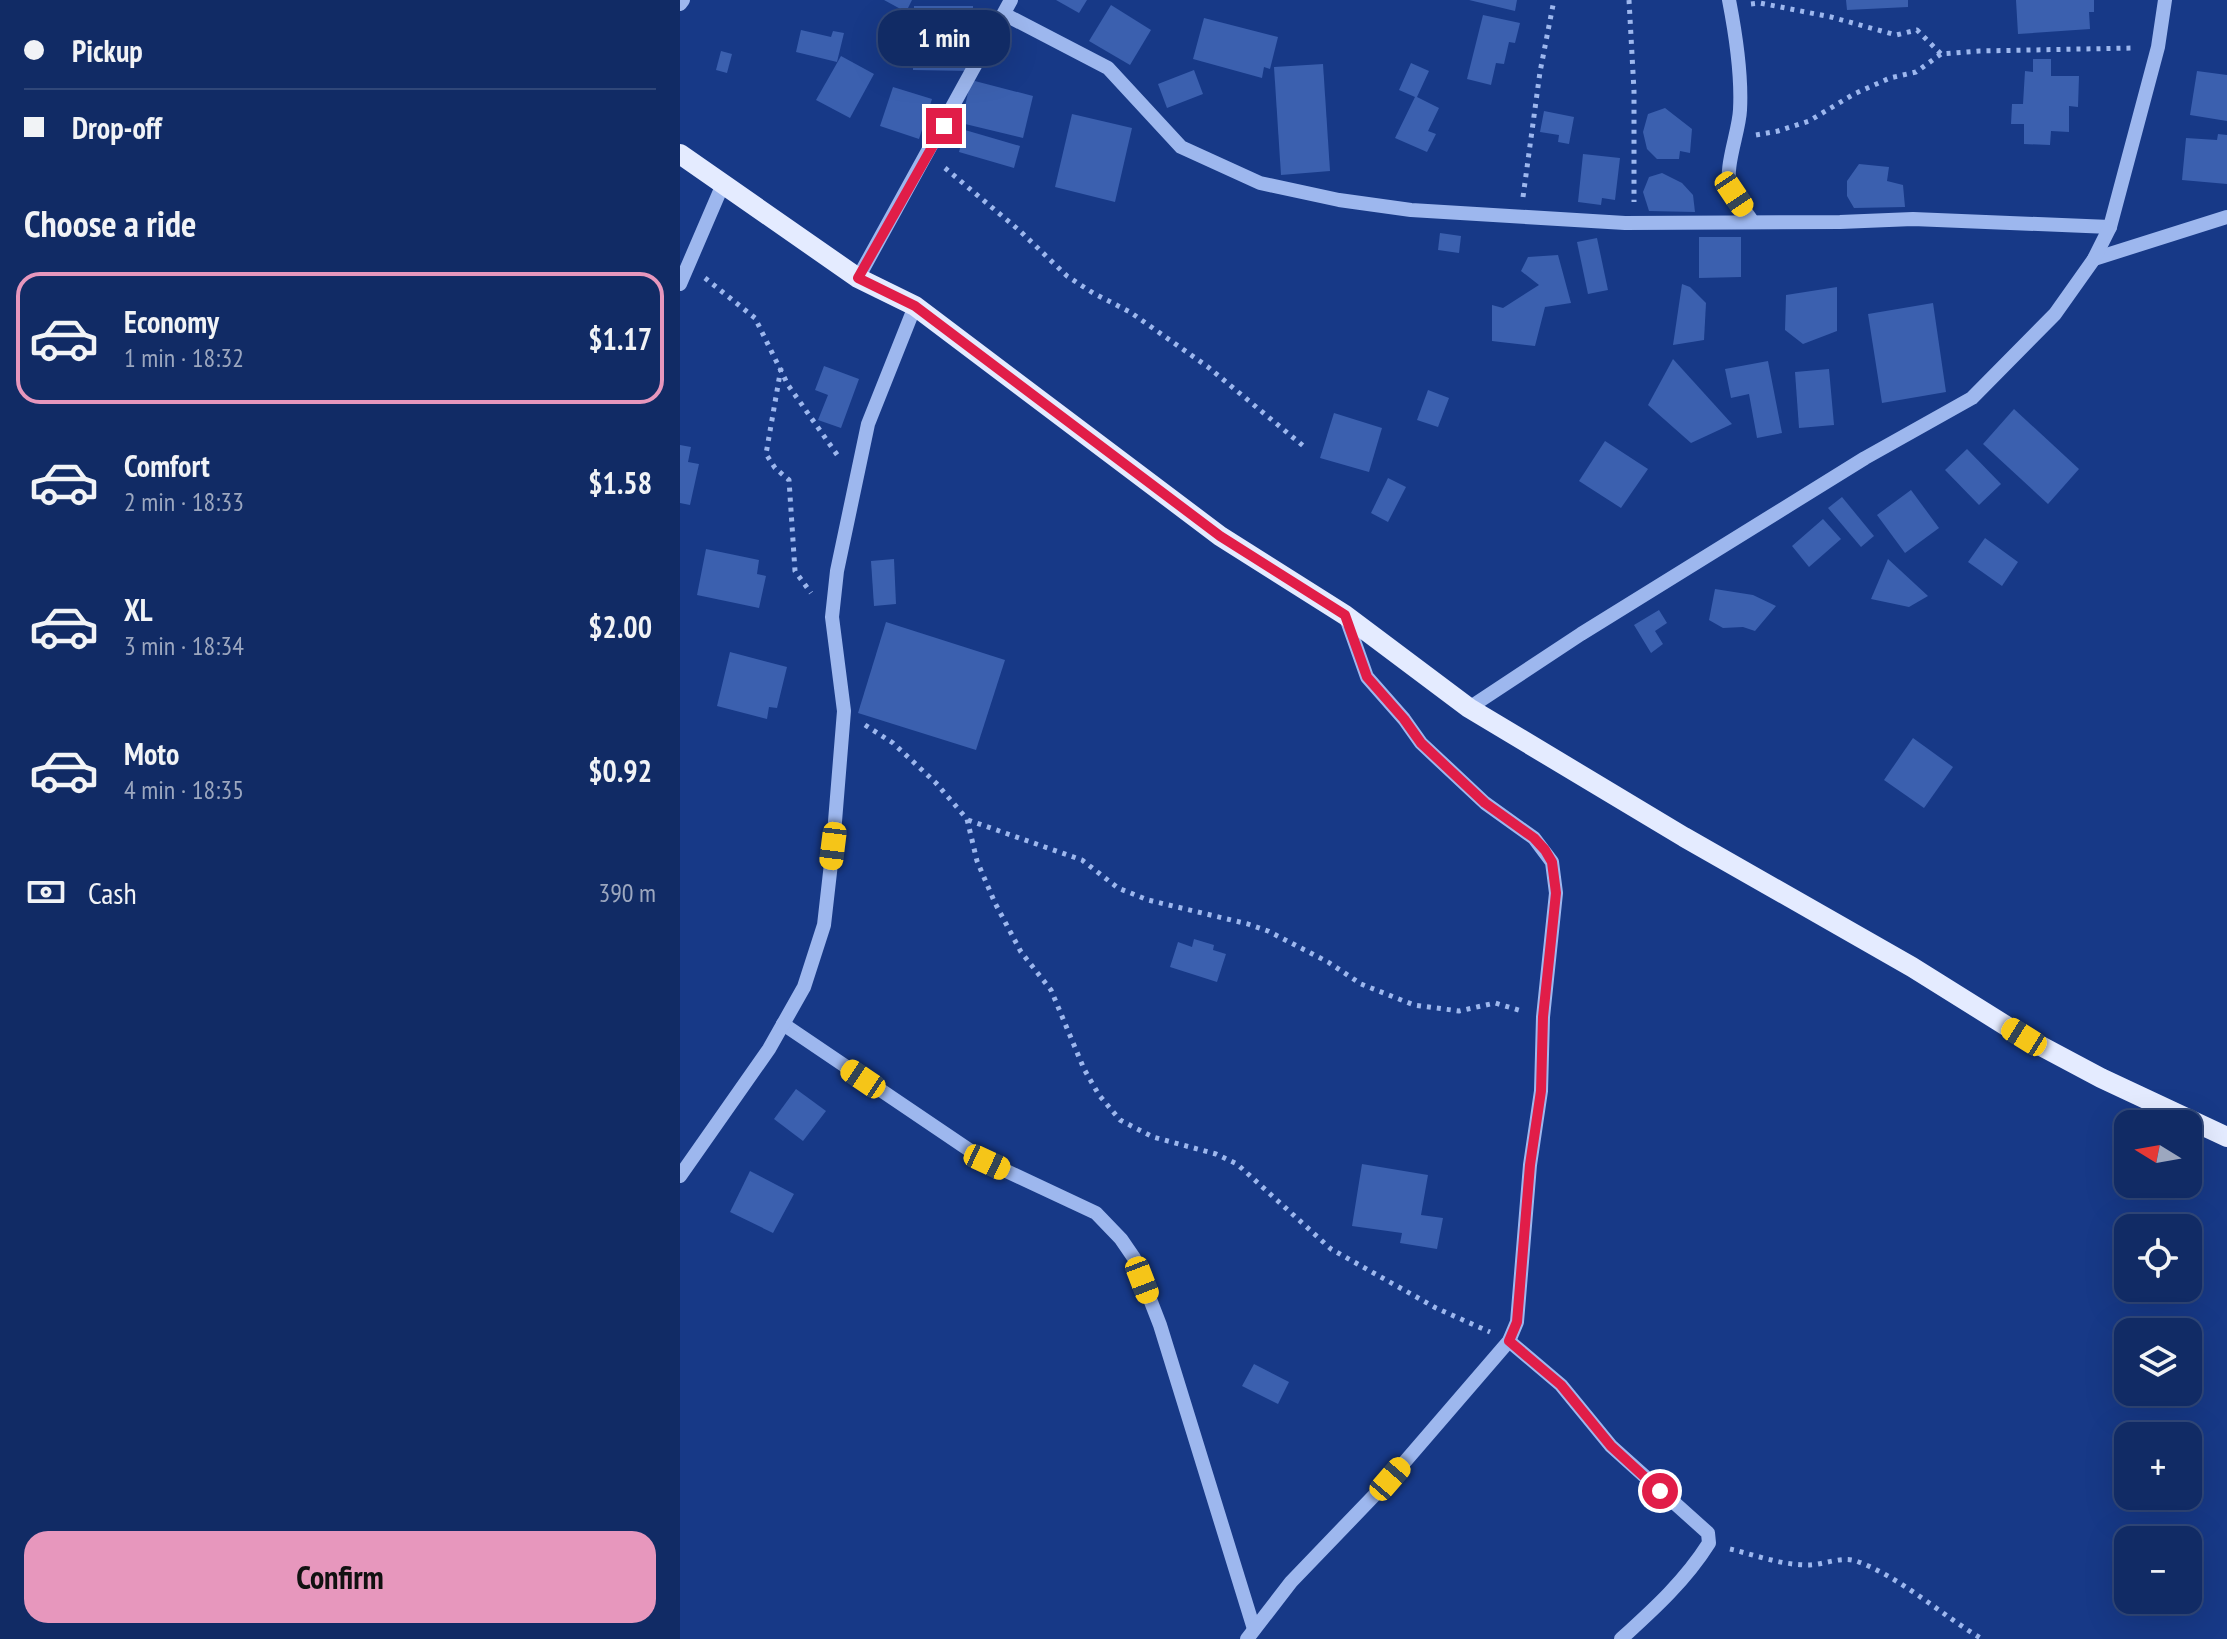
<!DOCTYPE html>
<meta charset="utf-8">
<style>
:root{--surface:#112b65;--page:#1e376e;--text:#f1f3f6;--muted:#9ca7bf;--line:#304779;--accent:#e797bd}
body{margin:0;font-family:"PT Sans Narrow",sans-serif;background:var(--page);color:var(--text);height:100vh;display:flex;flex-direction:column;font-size:30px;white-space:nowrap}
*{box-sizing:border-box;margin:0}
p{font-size:26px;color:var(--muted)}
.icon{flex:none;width:44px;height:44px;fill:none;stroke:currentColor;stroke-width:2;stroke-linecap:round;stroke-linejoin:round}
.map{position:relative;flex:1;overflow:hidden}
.sheet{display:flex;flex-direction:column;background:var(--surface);width:680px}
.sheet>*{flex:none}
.hud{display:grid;align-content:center;height:176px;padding:0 24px;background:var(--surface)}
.needle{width:52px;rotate:281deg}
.buttons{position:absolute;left:1434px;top:1110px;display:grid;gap:16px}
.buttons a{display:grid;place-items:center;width:88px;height:88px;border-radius:16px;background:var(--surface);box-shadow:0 8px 32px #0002,0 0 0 2px var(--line);font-size:40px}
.end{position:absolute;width:36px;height:36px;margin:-18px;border:10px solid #e11d48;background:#fff;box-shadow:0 0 0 4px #fff}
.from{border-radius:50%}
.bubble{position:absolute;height:56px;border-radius:24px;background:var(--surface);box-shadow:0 8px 32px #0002,0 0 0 2px var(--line);font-size:26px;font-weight:700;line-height:56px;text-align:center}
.car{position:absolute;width:24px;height:48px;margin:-24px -12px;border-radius:10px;box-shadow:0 0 6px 2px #0007;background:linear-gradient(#f5c518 24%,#345 0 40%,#f5c518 0 76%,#345 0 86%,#f5c518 0)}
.hud b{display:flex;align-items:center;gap:28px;height:76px;font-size:30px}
.hud b+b{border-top:2px solid var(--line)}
.hud i{width:20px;height:20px;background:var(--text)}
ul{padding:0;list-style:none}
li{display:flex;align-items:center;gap:24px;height:132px;margin:0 16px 12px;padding:0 8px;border:4px solid transparent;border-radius:24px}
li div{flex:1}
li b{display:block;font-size:30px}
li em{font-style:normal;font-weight:700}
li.selected{border-color:var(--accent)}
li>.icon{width:72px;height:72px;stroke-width:1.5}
h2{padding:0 24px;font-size:36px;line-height:96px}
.pay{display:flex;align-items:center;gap:20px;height:88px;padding:0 24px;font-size:30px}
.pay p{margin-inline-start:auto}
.cta{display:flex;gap:16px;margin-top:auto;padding:16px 24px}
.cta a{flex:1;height:92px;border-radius:24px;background:var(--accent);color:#111;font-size:32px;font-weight:700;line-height:92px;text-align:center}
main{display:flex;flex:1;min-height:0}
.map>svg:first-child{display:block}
.building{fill:#3b60af}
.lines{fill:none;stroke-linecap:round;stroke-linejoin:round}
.path{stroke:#9db7ee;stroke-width:5;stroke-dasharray:4 6;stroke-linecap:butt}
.minor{stroke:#9db7ee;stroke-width:14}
.major{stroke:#e4ebff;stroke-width:20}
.route{stroke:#e11d48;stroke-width:10}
</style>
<main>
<section class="sheet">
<div class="hud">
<b><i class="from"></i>Pickup</b>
<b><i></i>Drop-off</b>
</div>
<h2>Choose a ride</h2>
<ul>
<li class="selected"><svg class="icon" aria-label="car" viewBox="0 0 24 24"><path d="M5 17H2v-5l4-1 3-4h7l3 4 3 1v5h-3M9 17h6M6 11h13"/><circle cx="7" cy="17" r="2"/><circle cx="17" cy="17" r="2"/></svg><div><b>Economy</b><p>1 min · 18:32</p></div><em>$1.17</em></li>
<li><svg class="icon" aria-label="car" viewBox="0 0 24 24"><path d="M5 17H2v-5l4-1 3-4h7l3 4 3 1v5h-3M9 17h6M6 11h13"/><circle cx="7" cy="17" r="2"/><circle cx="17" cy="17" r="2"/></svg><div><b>Comfort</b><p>2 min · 18:33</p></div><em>$1.58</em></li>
<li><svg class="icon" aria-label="car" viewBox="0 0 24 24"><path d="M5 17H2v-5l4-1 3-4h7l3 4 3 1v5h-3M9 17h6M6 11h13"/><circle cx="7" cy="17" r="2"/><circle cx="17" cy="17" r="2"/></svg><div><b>XL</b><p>3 min · 18:34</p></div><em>$2.00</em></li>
<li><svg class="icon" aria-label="car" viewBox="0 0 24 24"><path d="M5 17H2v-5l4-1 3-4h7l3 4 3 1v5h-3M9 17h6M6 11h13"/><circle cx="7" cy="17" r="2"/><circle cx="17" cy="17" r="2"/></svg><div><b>Moto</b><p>4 min · 18:35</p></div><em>$0.92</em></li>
</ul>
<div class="pay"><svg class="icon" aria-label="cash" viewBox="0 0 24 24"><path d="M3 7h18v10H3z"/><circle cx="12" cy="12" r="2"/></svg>Cash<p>390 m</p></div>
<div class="cta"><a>Confirm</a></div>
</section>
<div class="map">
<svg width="1547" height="1639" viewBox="0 0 1547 1639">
<rect width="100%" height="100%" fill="#173987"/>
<g class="building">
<polygon points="204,0 232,0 226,12"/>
<polygon points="376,0 407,0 399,13"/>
<polygon points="789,0 837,0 835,11"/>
<polygon points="1166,0 1228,0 1228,7 1167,10"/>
<polygon points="1336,0 1414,0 1414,12 1409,12 1410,29 1338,34"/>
<polygon points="431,5 471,30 450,65 409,41"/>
<polygon points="234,6 293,6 292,71 233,70"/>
<polygon points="803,15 840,23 835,43 829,42 824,64 816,63 811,85 787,79"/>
<polygon points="524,18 598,37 590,69 584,67 582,78 513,59"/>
<polygon points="121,30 151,37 153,31 164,33 157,62 116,52"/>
<polygon points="41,51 52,54 47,73 36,70"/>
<polygon points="161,56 194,74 170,118 136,100"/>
<polygon points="1353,59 1371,59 1371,76 1399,76 1398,107 1389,106 1389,132 1371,131 1370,145 1344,144 1344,124 1331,124 1332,104 1343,104 1345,71 1353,72"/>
<polygon points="731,63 749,71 737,97 759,108 748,131 756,134 747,152 715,138 735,97 719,90"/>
<polygon points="643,64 650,171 601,175 594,67"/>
<polygon points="514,70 523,94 487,108 478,84"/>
<polygon points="1517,71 1547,75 1547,121 1510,115"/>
<polygon points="291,80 353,96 343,138 281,123"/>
<polygon points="213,87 252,99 239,139 200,126"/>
<polygon points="985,108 1012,129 1010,153 1000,151 999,159 977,159 967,149 963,132 968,114"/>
<polygon points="864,111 894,117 889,144 878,142 879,135 860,132"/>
<polygon points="392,114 452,128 435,202 375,187"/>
<polygon points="285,130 340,146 334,168 279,152"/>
<polygon points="1538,134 1547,135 1547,184 1502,180 1506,138 1537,140"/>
<polygon points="903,154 940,158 935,200 922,198 921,205 898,202"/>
<polygon points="1179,164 1209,167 1207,181 1223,185 1225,207 1174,208 1167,196 1167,181"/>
<polygon points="982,173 1002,183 1013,195 1015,212 969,211 963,192 969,177"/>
<polygon points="760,233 781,236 779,253 758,250"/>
<polygon points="1019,237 1061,237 1061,277 1019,278"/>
<polygon points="917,238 928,290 908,294 897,242"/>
<polygon points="878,255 891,303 865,307 855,346 812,341 812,305 823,308 859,285 841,271 848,257"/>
<polygon points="1002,284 1010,287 1026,303 1024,340 993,345"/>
<polygon points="1157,287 1157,331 1123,344 1105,330 1106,295"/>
<polygon points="1253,303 1266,392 1202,403 1188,314"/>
<polygon points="993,359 1052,424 1011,443 968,405"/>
<polygon points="1088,361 1102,433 1077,438 1069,394 1051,398 1045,369"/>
<polygon points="144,366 179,379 161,428 138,420 148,395 135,390"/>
<polygon points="1149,369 1154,425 1119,428 1115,372"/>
<polygon points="748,390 769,398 758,427 737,420"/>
<polygon points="1334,409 1399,469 1368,504 1303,444"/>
<polygon points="654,413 702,428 689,472 640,458"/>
<polygon points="925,441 968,469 941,508 899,481"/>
<polygon points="0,445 11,447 8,462 19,464 10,505 0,503"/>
<polygon points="1287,449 1321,484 1299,505 1265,470"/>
<polygon points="708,478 726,487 708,522 691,513"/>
<polygon points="1231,490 1259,528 1225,553 1197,515"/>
<polygon points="1162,497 1194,536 1181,547 1148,508"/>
<polygon points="1143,519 1161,539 1129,567 1112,546"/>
<polygon points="1305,538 1338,562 1322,586 1288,562"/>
<polygon points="26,549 79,560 77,574 86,576 79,608 17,595"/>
<polygon points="214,559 216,604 194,606 191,561"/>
<polygon points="1208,559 1248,596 1229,607 1191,599"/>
<polygon points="1035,589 1073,595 1096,606 1075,631 1063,627 1043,628 1029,620"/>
<polygon points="979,610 987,623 975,631 983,644 971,653 954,625"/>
<polygon points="206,622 325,660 296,750 178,713"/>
<polygon points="50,652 107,667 97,708 89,707 87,719 37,706"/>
<polygon points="1233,738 1273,767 1244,808 1204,780"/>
<polygon points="514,939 534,945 533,950 546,954 537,982 490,967 498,942 512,947"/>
<polygon points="116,1089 146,1111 123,1141 94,1119"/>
<polygon points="682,1164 748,1175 741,1215 763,1218 757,1249 720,1243 722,1233 672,1226"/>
<polygon points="70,1171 114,1194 93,1233 50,1212"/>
<polygon points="574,1364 609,1382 598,1404 562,1386"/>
</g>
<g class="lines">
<g class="path">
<polyline points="949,0 954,91 954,202"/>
<polyline points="1071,4 1080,3 1151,17 1216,35 1237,30 1261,54 1299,51 1454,48"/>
<polyline points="1076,135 1098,131 1129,121 1174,94 1210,78 1236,72 1261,54"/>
<polyline points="265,168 340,231 387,276 413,293 450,312 528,367 627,449"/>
<polyline points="843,197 860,72 874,0"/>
<polyline points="25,278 75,318 108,385 158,456"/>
<polyline points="101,368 86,454 95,468 109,480 115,571 131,593"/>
<polyline points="185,725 213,743 256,783 287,819 297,861 315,903 341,952 371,990 404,1069 419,1095 440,1120 473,1137 536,1154 557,1164 651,1249 756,1308 810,1332"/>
<polyline points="288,820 402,860 438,888 468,900 568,924 588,931 648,962 681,984 734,1005 779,1011 815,1003 842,1011"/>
<path d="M1050,1549C1075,1555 1101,1565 1128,1565C1143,1565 1161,1556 1176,1561C1219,1576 1263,1616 1302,1639"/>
</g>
<g class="minor">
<path d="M1049,0C1056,36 1062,74 1060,110C1059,133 1043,169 1051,190C1055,200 1066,211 1072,221"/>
<polyline points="0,4 3,0"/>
<polyline points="324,14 428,68 501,147 580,183 659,200 731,210 945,223 1160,222 1233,219 1430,227"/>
<polyline points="1414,259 1547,217"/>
<polyline points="178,278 331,0"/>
<polyline points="0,284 43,184"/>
<polyline points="789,708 901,634 1185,458 1292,398 1375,314 1414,259 1430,227 1478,47 1485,0"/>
<polyline points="103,1024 307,1162 416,1213 441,1239 454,1258 480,1325 574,1629"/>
<polyline points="0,1176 89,1049 124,987 144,925 153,846 164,711 152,617 157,571 188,424 235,306"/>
<path d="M829,1341L881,1385L931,1446L1028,1533L1029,1543C1005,1581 974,1609 941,1639"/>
<polyline points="567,1639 611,1582 710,1479 829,1341 837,1322 850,1165 861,1091 863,1017 876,893 872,862 854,838 805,803 741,743 724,719 687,677 665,615"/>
</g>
<polyline class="major" points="0,154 178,278 235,306 540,536 665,615 789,708 1004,837 1232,967 1344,1037 1421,1078 1547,1137"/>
</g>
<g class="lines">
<polyline class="route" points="264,126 178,278 235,306 540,536 665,615 687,677 724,719 741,743 805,803 854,838 865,850 872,862 876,893 863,1017 861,1091 850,1165 837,1322 829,1341 881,1385 931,1446 980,1491"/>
</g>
</svg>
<div class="buttons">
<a><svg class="needle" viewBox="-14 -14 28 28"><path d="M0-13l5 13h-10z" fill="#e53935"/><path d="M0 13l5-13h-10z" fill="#9ca7bf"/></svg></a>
<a><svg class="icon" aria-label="locate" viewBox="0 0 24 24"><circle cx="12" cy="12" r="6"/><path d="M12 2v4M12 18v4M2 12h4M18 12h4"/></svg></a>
<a><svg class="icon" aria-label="layers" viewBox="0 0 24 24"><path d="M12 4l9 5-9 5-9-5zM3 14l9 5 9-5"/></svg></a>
<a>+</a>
<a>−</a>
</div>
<i class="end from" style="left:980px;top:1491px"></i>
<i class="end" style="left:264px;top:126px"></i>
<div class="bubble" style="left:198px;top:10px;width:132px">1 min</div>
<i class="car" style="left:1054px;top:194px;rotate:146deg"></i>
<i class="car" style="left:153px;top:846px;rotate:187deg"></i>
<i class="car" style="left:1344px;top:1037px;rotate:302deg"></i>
<i class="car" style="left:183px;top:1079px;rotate:304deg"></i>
<i class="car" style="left:307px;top:1162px;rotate:115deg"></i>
<i class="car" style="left:462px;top:1280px;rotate:159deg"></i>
<i class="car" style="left:710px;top:1479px;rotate:41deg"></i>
</div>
</main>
